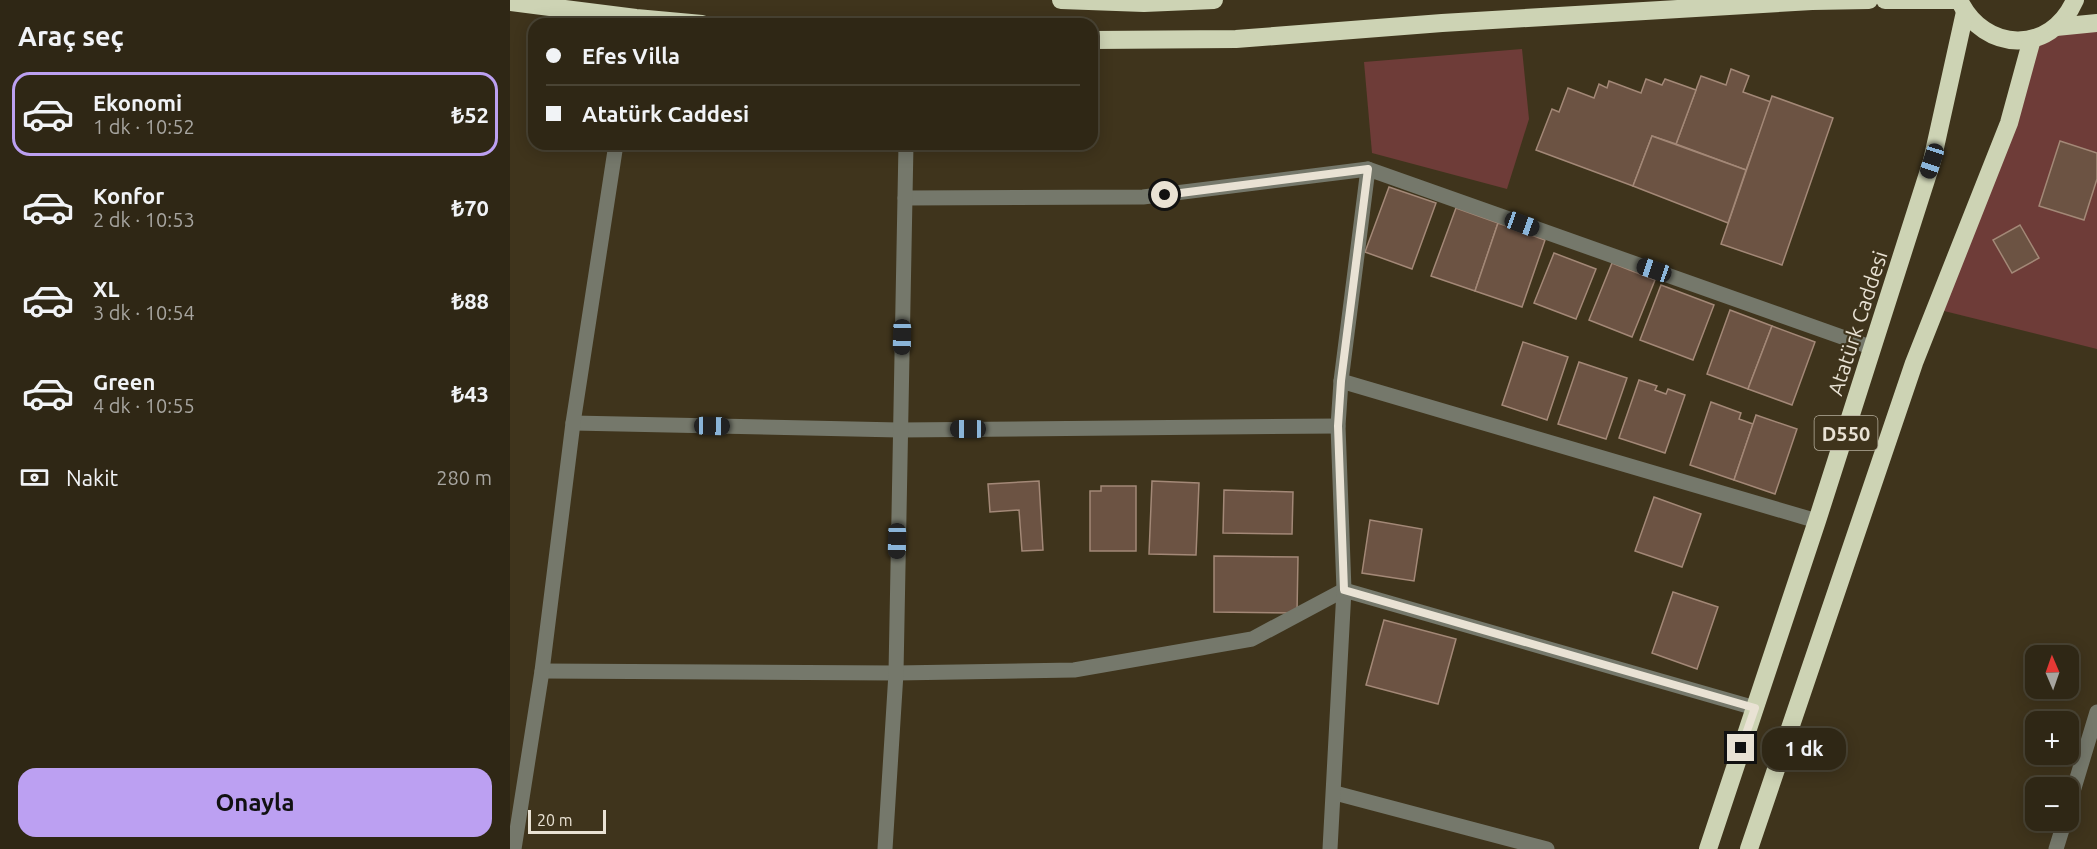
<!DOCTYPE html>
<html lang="tr">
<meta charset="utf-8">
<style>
:root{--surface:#2f2715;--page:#3b3322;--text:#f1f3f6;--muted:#a7a5a0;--line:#4a4434;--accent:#bca0f2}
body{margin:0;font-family:Ubuntu,sans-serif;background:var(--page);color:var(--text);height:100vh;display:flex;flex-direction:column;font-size:22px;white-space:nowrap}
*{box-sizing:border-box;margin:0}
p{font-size:20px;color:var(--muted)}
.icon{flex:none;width:33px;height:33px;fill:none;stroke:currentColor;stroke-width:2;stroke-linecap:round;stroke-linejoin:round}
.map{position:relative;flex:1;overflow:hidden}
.drawer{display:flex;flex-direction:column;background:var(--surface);width:510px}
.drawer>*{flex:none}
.hud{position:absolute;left:18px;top:18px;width:570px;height:132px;border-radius:18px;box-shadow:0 3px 15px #0003,0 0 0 2px var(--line);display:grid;align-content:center;height:132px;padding:0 18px;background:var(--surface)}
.needle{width:39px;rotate:358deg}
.tools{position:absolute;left:1515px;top:645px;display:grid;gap:12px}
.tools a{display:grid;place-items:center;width:54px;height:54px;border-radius:12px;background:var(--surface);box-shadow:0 3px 15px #0003,0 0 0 2px var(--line);font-size:30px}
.scale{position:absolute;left:18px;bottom:15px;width:78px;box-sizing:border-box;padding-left:6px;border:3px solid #e9e2d4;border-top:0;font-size:16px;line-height:21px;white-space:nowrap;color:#e9e2d4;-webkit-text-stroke:4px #3f341c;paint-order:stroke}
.end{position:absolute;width:27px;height:27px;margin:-14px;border:8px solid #e9e2d4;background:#111;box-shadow:0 0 0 3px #111}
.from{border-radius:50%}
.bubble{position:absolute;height:42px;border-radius:18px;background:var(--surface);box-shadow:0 3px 15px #0003,0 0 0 2px var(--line);font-size:20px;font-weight:700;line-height:42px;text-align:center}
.car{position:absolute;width:18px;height:36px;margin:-18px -9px;border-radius:8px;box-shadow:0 0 4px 2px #0007;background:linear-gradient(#222 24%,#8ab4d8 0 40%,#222 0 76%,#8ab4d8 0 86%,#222 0)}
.hud b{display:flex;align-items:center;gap:21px;height:57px;font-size:22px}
.hud b+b{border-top:2px solid var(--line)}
.hud i{width:15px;height:15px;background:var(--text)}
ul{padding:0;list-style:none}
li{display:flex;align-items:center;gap:18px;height:84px;margin:0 12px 9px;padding:0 6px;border:3px solid transparent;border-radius:18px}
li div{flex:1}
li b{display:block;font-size:22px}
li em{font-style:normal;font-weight:700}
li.active{border-color:var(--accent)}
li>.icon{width:54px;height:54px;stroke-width:1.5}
h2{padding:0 18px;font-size:27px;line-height:72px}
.pay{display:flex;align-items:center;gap:15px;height:66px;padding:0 18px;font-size:22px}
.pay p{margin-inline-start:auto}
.button{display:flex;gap:12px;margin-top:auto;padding:12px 18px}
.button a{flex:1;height:69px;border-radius:18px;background:var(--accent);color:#111;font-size:24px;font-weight:700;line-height:69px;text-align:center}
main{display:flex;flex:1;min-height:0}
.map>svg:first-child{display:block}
.green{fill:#6e3c38}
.building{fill:#6c5343;stroke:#a38877;stroke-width:1.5}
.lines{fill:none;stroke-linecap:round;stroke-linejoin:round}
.minor{stroke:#75786b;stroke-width:15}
.highway{stroke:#cdd3b4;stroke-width:18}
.route{stroke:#e9e2d4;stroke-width:8}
.labels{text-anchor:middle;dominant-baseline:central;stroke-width:4.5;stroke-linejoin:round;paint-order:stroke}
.shield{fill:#3f341c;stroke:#b6ae9d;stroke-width:1.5}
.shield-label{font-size:20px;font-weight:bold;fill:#e9e2d4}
.street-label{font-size:21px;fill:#e9e2d4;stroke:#3f341c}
</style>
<main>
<section class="drawer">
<h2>Araç seç</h2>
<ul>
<li class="active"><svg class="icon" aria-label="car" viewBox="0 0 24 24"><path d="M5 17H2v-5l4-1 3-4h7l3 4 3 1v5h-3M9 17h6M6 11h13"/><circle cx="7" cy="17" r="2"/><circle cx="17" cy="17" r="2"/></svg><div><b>Ekonomi</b><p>1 dk · 10:52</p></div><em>₺52</em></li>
<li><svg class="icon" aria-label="car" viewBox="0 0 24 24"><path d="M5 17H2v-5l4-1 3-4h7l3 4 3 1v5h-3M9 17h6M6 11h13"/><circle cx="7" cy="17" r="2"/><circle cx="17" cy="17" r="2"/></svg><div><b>Konfor</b><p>2 dk · 10:53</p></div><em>₺70</em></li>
<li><svg class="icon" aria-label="car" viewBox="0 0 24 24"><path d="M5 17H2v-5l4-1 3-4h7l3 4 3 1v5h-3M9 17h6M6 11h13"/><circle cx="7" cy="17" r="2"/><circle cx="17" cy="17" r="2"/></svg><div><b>XL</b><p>3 dk · 10:54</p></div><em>₺88</em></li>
<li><svg class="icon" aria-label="car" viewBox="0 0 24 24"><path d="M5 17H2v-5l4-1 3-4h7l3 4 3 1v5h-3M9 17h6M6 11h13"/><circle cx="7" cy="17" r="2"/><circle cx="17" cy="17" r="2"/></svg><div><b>Green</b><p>4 dk · 10:55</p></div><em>₺43</em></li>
</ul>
<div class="pay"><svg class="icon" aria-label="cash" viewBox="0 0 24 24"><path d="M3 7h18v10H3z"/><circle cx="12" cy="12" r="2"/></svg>Nakit<p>280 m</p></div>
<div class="button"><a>Onayla</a></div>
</section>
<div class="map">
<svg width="1587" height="849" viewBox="0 0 1587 849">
<rect width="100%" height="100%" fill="#3f341c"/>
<g class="green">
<polygon points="1587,23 1587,349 1426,309 1522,39"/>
<polygon points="1012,49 1019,119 997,189 862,153 854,62"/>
</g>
<g class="building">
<polygon points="1221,69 1239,76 1233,92 1261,102 1236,170 1166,144 1191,76 1216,85"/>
<polygon points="1136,79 1152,85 1155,79 1186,90 1166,144 1142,136 1123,186 1026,150 1042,109 1049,112 1058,88 1084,98 1089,84 1097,88 1099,81 1131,93"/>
<polygon points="1262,96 1323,118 1272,265 1211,244"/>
<polygon points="1142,136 1236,170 1218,223 1123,186"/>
<polygon points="1550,141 1587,153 1587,179 1574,220 1529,206"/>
<polygon points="879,187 926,203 902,269 855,252"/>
<polygon points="946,208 988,223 965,291 921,276"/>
<polygon points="988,223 1035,240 1012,307 965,291"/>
<polygon points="1510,225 1529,258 1502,273 1483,240"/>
<polygon points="1044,253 1086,269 1066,319 1024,303"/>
<polygon points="1102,263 1145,280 1122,337 1079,320"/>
<polygon points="1151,285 1204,305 1183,360 1130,340"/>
<polygon points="1220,310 1262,326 1238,389 1197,374"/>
<polygon points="1262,326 1305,342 1282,405 1238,389"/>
<polygon points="1013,342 1058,357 1037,420 992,405"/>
<polygon points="1069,362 1117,378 1096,439 1048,424"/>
<polygon points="1129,380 1147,386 1145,390 1156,394 1158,389 1175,395 1155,453 1109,438"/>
<polygon points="1201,402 1231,413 1229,419 1243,424 1224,480 1180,465"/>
<polygon points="1246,415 1287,429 1265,494 1224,480"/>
<polygon points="529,481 533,550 512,551 509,510 480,512 478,484"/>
<polygon points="642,481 689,483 686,555 639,554"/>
<polygon points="591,486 626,486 626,551 580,551 580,491 591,491"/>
<polygon points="714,490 783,492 782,534 713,533"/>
<polygon points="1144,497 1191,514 1172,567 1125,551"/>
<polygon points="860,520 912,529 904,581 852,573"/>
<polygon points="704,556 788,557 787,613 704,612"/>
<polygon points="1163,592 1208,607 1187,669 1142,653"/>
<polygon points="874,620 946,639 928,704 856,685"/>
</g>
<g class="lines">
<g class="minor">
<polyline points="395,198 633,197 858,169"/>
<polyline points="831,381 1307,521"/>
<polyline points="63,423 389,430 828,426"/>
<polyline points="32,671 386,673 564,670 742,639 834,590 1245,708"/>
<polyline points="825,793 1037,849"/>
<polyline points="1558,808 1587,712"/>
<polyline points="4,849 32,671 63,423 106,144"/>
<polyline points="375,849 386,673 396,144"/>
<polyline points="820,849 834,590 828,426 831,381 858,169 1363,348"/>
<polyline points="1546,849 1555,820"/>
</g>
<g class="highway">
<polyline points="551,0 634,3 704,0"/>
<polyline points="1375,0 1449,0"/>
<path d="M1449,0C1474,53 1541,55 1565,0"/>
<polyline points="0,2 126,18 192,24"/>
<polyline points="1546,27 1587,23"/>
<polyline points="582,40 726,39 932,23 1302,1 1359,0"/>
<polyline points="1198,849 1307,521 1422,161 1455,12"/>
<polyline points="1239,849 1404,363 1499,123 1522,39"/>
</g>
</g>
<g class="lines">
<polyline class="route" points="655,195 858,169 831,381 828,426 834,590 1245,708 1231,748"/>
</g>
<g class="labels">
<rect class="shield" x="1304.5" y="416" width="63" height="34" rx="4.5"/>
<g class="shield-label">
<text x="1336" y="433">D550</text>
</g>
<g class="street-label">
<text transform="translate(1347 323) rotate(-72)">Atatürk Caddesi</text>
</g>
</g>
</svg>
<div class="tools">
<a><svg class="needle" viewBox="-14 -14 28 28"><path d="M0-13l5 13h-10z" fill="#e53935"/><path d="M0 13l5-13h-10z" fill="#a7a5a0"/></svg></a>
<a>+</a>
<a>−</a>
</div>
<div class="scale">20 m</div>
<i class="end from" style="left:655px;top:195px"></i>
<i class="end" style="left:1231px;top:748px"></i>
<div class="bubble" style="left:1252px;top:728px;width:84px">1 dk</div>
<i class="car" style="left:1422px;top:161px;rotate:198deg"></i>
<i class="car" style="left:1012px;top:224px;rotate:110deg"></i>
<i class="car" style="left:1144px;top:270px;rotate:289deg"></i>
<i class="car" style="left:392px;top:337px;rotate:181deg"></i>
<i class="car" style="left:202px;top:426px;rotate:91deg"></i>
<i class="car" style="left:458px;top:429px;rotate:270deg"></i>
<i class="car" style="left:387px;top:541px;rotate:181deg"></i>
<div class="hud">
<b><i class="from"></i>Efes Villa</b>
<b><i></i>Atatürk Caddesi</b>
</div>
</div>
</main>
